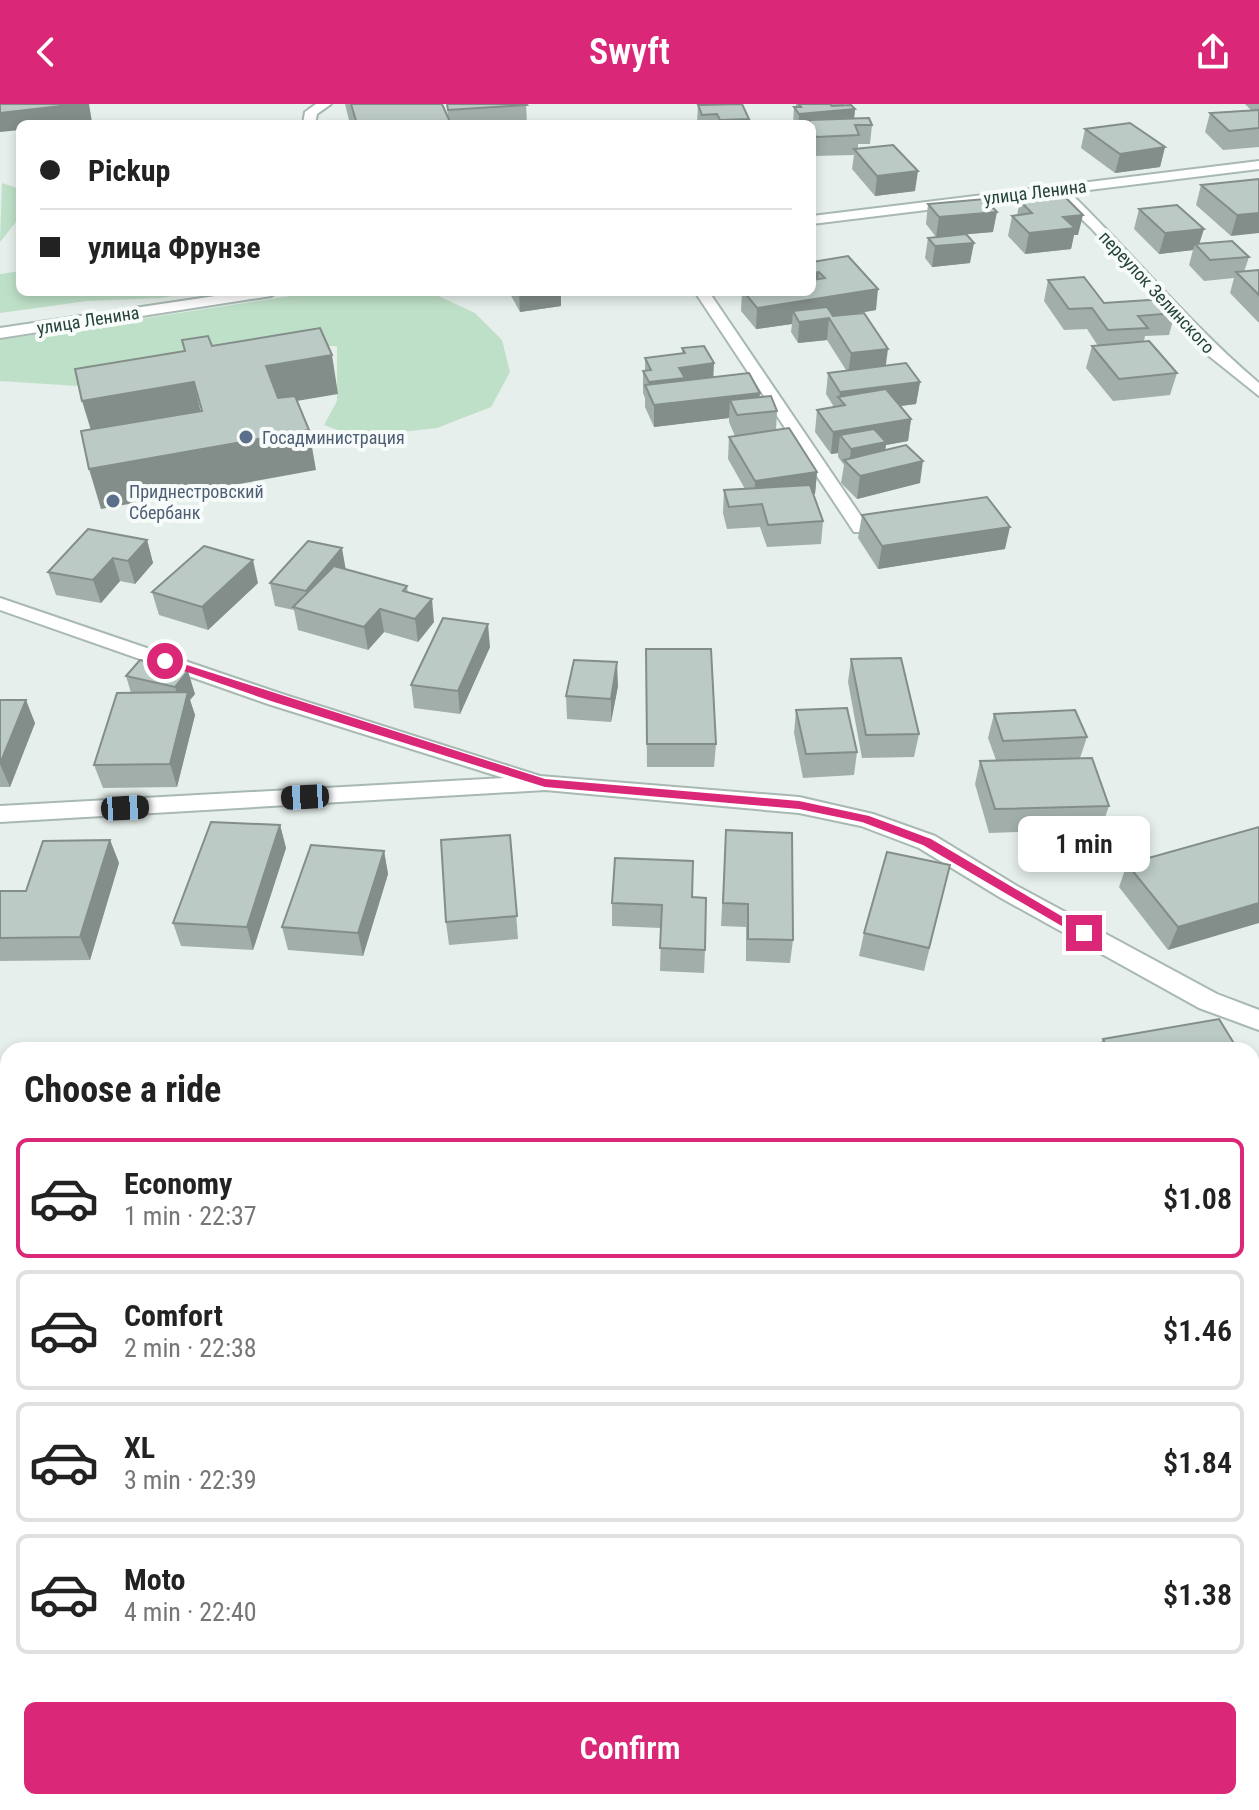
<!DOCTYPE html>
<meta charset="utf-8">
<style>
:root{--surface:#fff;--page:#f2f2f2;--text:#222;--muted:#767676;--line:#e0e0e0;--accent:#db2777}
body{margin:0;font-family:"Roboto Condensed",sans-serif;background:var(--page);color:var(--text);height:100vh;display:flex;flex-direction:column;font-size:30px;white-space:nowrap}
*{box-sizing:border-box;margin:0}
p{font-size:26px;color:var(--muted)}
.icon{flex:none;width:44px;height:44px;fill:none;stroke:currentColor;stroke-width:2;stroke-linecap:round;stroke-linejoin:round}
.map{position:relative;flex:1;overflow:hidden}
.sheet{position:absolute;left:0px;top:938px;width:1260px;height:768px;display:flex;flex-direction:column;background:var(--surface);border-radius:24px 24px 0 0;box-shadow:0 4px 12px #0003}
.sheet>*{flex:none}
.guide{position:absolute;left:16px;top:16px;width:800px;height:176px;border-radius:12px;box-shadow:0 4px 12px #0003;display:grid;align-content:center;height:176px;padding:0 24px;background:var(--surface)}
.end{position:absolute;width:36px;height:36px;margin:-18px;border:10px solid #db2777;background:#fff;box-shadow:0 0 0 4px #fff}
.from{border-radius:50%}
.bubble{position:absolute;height:56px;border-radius:12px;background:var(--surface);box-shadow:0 4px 12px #0003;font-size:26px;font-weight:600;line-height:56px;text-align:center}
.car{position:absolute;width:24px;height:48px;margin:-24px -12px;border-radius:10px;box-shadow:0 0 6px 2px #0007;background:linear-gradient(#222 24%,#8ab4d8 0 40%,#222 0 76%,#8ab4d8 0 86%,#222 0)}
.guide b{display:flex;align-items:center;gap:28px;height:76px;font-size:30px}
.guide b+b{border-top:2px solid var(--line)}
.guide i{width:20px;height:20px;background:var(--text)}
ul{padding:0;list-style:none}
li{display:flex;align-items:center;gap:24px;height:120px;margin:0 16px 12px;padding:0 8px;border:4px solid var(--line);border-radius:12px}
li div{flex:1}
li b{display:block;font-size:30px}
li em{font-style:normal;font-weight:600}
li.selected{border-color:var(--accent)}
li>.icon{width:72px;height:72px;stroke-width:1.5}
h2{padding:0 24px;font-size:36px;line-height:96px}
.cta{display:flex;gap:16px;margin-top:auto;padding:16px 24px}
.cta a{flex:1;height:92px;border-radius:12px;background:var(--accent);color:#fff;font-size:32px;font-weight:600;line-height:92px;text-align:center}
header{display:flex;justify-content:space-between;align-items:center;height:104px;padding:0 24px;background:var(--accent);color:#fff;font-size:36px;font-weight:600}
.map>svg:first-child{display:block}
.green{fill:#bfe0c8}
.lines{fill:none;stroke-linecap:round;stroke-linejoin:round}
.service-casing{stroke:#a8b8b2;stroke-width:4}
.minor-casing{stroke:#a8b8b2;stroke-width:4}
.tertiary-casing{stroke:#a8b8b2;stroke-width:4}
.service{fill:#fff;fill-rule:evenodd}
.minor{fill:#fff;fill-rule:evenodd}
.tertiary{fill:#fff;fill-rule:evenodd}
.wall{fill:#a1aea9}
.shaded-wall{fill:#838d89}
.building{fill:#bbcac4;stroke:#838d89;stroke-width:2}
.route{fill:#db2777}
.service-dot{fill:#5c6f8a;stroke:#f7fbf9;stroke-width:3}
.labels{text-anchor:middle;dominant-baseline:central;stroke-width:8;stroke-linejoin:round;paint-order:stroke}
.far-street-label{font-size:18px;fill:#24423a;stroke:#f7fbf9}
.far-service-label{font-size:18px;fill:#4e5e75;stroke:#f7fbf9;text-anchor:start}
</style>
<header><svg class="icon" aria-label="back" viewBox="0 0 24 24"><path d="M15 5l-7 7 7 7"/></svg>Swyft<svg class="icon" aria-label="share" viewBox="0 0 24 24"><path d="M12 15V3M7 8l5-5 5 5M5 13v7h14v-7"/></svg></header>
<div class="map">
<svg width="1259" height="1706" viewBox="0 0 1259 1706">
<rect width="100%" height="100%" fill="#e6efeb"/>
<g class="green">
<polygon points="2,79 20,85 20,113 0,138"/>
<polygon points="20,167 20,188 192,188 162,194 87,197 0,209 0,170"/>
<polygon points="317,188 430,188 475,209 502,236 510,268 491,303 437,324 357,333 324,321 337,297 337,242 320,242 124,285 0,277 0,236"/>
</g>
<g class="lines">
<defs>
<g id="service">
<polygon points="316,0 331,0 317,10 315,20 303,20 305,8"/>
<polygon points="695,188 709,188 869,424 866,428 854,428"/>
</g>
<g id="minor">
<path d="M1053,82H1063C1130,146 1188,219 1259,279V292L1204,248L1091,124L1053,88Z"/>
<polygon points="0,494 282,590 540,672 799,693 873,710 935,732 1017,782 1217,890 1259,906 1259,926 1199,904 1001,794 919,744 861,722 799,709 545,686 0,718 0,702 504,674 268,600 0,506"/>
<polygon points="1259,1130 1259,1155 1252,1157 1252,1132"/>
<rect x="0" y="1386" width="8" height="32"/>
</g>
<g id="tertiary">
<polygon points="1259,57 1259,65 812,120 812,112"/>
<polygon points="242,188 278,188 271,192 0,234 0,224"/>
</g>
</defs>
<use href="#service" class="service-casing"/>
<use href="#minor" class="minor-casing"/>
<use href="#tertiary" class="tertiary-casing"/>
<use href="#service" class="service"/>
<use href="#minor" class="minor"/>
<use href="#tertiary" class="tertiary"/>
</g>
<g class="wall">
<polygon points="345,0 442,0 448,14 447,0 526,0 527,20 350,20"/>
<polygon points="796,0 844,0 844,1 855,5 854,15 872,21 870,40 858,40 858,45 915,87 875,92 852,65 854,51 814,52 812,47 812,20 793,20 794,3 796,3"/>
<polygon points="1245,0 1259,0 1259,43 1223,46 1205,28 1210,9 1251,6"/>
<polygon points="698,1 749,15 748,20 675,20 697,18"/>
<polygon points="1085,25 1165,43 1160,63 1115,69 1081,44"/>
<polygon points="1259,75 1231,132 1196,101 1201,81"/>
<polygon points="1020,97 1078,131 1074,131 1071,145 1025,150 1008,132 1012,112 1017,111"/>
<polygon points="928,100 993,128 967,130 970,159 932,163 925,154 928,134 936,133 926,120"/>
<polygon points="1139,105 1200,140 1249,153 1244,168 1259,166 1259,218 1258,218 1230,189 1234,174 1204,177 1189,161 1193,146 1159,150 1134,125"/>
<polygon points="812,158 876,206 854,210 885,262 920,278 916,300 900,302 911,315 908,337 886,341 885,346 920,379 857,395 841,379 844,361 838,353 838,349 831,350 815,328 817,306 834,303 826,290 828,269 846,266 827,236 798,239 791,228 792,220 756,225 741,207 742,188 812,188"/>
<polygon points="1048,176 1104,199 1175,209 1169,231 1145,232 1144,237 1177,269 1170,291 1113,297 1086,264 1092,242 1098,242 1087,225 1064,226 1044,197"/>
<polygon points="509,188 561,188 561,202 520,208"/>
<polygon points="682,244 713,273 759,294 777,307 776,326 817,368 815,390 813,390 823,417 821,440 767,443 760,423 727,425 723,409 724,386 745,385 728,355 729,333 735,332 729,318 729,314 654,323 645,303 645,294 643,289 643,267 645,267 645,254 682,250"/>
<polygon points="862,411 1005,445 878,465 858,434"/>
<polygon points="147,436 153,459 135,480 120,477 101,499 56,491 48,468"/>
<polygon points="346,465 407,482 408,489 434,518 418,538 384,528 368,546 298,526 294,506 275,502 270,479"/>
<polygon points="258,479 208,526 159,511 152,488"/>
<polygon points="490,543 460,610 414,604 411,581"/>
<polygon points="646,545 716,640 714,663 647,663"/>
<polygon points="851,555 919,630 914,653 862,654 848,578"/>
<polygon points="140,556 195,590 190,596 195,611 177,683 103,684 94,661 131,589 126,572"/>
<polygon points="618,582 611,618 567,615 566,592"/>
<polygon points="0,596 35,619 10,683 0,683"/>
<polygon points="796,606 857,648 854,671 803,674 794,629"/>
<polygon points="994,610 1087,633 1080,654 1109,702 1101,725 989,729 975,680 980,657 996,656 988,634"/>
<polygon points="280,721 286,744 253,846 181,842 173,819"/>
<polygon points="1259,723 1168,846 1119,783 1127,760"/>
<polygon points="726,726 793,836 790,859 746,857 746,823 721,822"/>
<polygon points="510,731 518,835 449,841 446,818"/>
<polygon points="110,736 119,759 90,856 0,857 0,787 26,787"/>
<polygon points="384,747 388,770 363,852 288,846 282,823"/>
<polygon points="950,761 924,867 859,852 864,829"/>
<polygon points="692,793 705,846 704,869 660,867 661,824 612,822 612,799"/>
<polygon points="1103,935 1238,946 1098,946"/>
</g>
<g class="shaded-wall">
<polygon points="78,0 89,0 92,18 74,20 20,20 20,26 0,28 0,9"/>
<polygon points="855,5 853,24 809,16 809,20 799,20 799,10"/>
<polygon points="1165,43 1160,63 1115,69 1120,50"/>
<polygon points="918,67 915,87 875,92 877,72"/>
<polygon points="997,108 993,128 936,133 939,113"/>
<polygon points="1259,109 1259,129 1231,132 1237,111"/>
<polygon points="1083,111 1078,131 1074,131 1071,145 1025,150 1029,129 1063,113"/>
<polygon points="1204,125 1198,144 1195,140 1193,146 1159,150 1165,129"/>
<polygon points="974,139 970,159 932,163 935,142"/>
<polygon points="819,168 817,189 812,188 812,169"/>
<polygon points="878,185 876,206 816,216 829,214 827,236 798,239 799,218 793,207 792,220 756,225 757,204"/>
<polygon points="519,188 561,188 561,202 520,208"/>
<polygon points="888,245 885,267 848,271 851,249"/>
<polygon points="332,251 338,290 273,301 266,262"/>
<polygon points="714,259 713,281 648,288 649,278 679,264"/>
<polygon points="194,278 203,318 94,336 82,297"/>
<polygon points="920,278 916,300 844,309 845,301 839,295 840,288"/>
<polygon points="760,289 758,309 730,296 729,314 654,323 654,301"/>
<polygon points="911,315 908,337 886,341 883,360 849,361 851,345 840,331 838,349 831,350 833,328"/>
<polygon points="309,326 316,366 101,405 89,365"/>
<polygon points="923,357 920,379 857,395 860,372"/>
<polygon points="817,368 815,390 754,399 755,377"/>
<polygon points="1010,423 1005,445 878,465 882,442"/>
<polygon points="147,436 153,459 135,480 128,457"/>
<polygon points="342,444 346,467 310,507 306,487"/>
<polygon points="113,454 120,477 101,499 93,476"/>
<polygon points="253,456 258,479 208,526 202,503"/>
<polygon points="432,495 434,518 418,538 415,515"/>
<polygon points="380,505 384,528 368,546 364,523"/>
<polygon points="488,520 490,543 460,610 458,587"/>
<polygon points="617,558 618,582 611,618 611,595"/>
<polygon points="188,567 195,590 190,596 195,611 177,683 170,660 182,606 175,583"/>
<polygon points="26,596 35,619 10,683 0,660"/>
<polygon points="280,721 286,744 253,846 247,823"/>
<polygon points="110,736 119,759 90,856 80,833"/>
<polygon points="384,747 388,770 363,852 358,829"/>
<polygon points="1259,799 1259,819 1168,846 1178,823"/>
<polygon points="1259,1016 1259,1035 1252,1037 1252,1017"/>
<polygon points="3,1096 8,1103 8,1151 3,1174 0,1169 0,1110"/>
</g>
<g class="building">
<polygon points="0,0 78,0 0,9"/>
<polygon points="351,0 442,0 451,20 357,20"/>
<polygon points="447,0 526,0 527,1 448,6"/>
<polygon points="742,0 749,15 720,16 717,10 702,11 698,1"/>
<polygon points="799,0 830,0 832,2 851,1 855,5 799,10 794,3 801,3"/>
<polygon points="1259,6 1259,24 1229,27 1210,9"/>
<polygon points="869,14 872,21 855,21 859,31 816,33 812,23 812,20 811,20 809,16"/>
<polygon points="711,17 712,20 675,20 675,19"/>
<polygon points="1130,19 1165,43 1120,50 1085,25"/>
<polygon points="893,41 918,67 877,72 854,45"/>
<polygon points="1259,75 1259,109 1237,111 1201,81"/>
<polygon points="1064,92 1083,111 1063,113 1075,124 1029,129 1012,112 1032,109 1020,97"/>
<polygon points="985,95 997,108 939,113 928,100"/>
<polygon points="1177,101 1204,125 1165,129 1139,105"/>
<polygon points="966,130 974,139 935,142 928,134"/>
<polygon points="1232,137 1249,153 1210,156 1195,140"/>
<polygon points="848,152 878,185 757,204 744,188 812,188 812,176 825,174 819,168 812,169 812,158"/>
<polygon points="1259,166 1259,191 1236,168"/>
<polygon points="1084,173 1104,199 1164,195 1175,209 1138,212 1148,224 1108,226 1092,204 1069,205 1048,176"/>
<polygon points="827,203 833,212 864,209 888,245 851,249 829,214 799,218 793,207"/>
<polygon points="320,224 332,251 266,262 278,294 295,292 309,326 89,365 81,327 202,307 194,278 82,297 75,265 185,247 182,236 208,232 212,242"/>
<polygon points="1149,237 1177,269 1119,275 1092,242"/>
<polygon points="704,242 714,259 679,264 685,274 649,278 643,267 651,266 645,254 685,249 682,244"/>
<polygon points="906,259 920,278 840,288 828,269"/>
<polygon points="749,269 760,289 654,301 645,281"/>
<polygon points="886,285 911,315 833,328 817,306 845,301 838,293"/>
<polygon points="771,292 777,307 737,311 730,296"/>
<polygon points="789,324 817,368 755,377 729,333"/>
<polygon points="874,325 886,338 851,345 840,331"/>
<polygon points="906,341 923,357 860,372 844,356"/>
<polygon points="810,381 823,417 768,421 762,400 729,403 724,386"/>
<polygon points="987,393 1010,423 882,442 862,411"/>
<polygon points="88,425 147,436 128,457 113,454 93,476 48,468"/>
<polygon points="308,437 342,444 306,487 270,479"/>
<polygon points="204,442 253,456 202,503 152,488"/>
<polygon points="334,462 407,482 403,487 432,495 415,515 380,505 364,523 293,503"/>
<polygon points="443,514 488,520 458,587 411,581"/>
<polygon points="646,545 711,545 716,640 647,640"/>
<polygon points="901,554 919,630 866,631 851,555"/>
<polygon points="140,556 188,567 175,583 126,572"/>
<polygon points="574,556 617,558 611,595 566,592"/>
<polygon points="188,588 170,660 94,661 117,589"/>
<polygon points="0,596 26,596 0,660"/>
<polygon points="847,604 857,648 806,650 796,606"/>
<polygon points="1075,606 1087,633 1003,637 994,610"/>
<polygon points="1092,654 1109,702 995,705 980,657"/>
<polygon points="211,718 280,721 247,823 173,819"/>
<polygon points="1259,723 1259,799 1178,823 1127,760"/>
<polygon points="726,726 792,729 793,836 748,835 748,800 723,799"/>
<polygon points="510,731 517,812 446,818 441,736"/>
<polygon points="110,736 80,833 0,834 0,787 26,787 43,737"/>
<polygon points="311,741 384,747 358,829 282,823"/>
<polygon points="887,748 950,761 929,844 864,829"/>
<polygon points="615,754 693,757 692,793 706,794 705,846 660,844 662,801 612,799"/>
<polygon points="1219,915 1238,946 1108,946 1103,935"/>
<polygon points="1252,969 1259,981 1259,1016 1252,1017"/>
<polygon points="0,1096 3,1096 0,1110"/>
</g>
<polygon class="route" points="165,554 545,675 799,697 869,712 931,735 1090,829 1089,832 1079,832 923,741 862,718 799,705 545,683 271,597 161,559 160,557"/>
<g class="service-dot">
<circle cx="246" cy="333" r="8"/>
<circle cx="113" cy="397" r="8"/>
</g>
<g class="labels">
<g class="far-street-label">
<text transform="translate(1035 88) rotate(-7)">улица Ленина</text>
<text transform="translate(1157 188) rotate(47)">переулок Зелинского</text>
<text transform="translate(88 216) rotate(-9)">улица Ленина</text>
</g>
<g class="far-service-label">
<text x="262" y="333">Госадминистрация</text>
<text x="129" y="387">Приднестровский<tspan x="129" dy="21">Сбербанк</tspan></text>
</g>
</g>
</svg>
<i class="end from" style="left:165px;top:557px"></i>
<i class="end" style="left:1084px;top:829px"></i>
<div class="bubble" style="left:1018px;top:712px;width:132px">1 min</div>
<i class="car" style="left:305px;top:693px;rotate:267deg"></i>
<i class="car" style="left:125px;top:704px;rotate:87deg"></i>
<div class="guide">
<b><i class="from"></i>Pickup</b>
<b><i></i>улица Фрунзе</b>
</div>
<section class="sheet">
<h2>Choose a ride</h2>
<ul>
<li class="selected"><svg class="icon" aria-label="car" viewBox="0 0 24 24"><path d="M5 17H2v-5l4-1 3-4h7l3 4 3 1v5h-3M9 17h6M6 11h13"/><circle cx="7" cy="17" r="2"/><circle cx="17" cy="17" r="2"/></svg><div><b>Economy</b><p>1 min · 22:37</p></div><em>$1.08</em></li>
<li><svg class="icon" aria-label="car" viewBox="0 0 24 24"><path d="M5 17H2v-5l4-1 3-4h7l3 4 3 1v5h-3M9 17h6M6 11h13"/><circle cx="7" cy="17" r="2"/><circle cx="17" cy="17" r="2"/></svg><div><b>Comfort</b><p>2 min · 22:38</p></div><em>$1.46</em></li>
<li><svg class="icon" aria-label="car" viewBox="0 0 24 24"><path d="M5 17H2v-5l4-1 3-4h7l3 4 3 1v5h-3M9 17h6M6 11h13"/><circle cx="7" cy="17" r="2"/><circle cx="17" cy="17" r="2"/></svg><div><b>XL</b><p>3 min · 22:39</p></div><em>$1.84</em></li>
<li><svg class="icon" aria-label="car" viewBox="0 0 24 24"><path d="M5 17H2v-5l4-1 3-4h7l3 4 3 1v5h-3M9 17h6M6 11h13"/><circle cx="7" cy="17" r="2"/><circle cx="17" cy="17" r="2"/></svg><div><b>Moto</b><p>4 min · 22:40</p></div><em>$1.38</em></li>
</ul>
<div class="cta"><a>Confirm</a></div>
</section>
</div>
